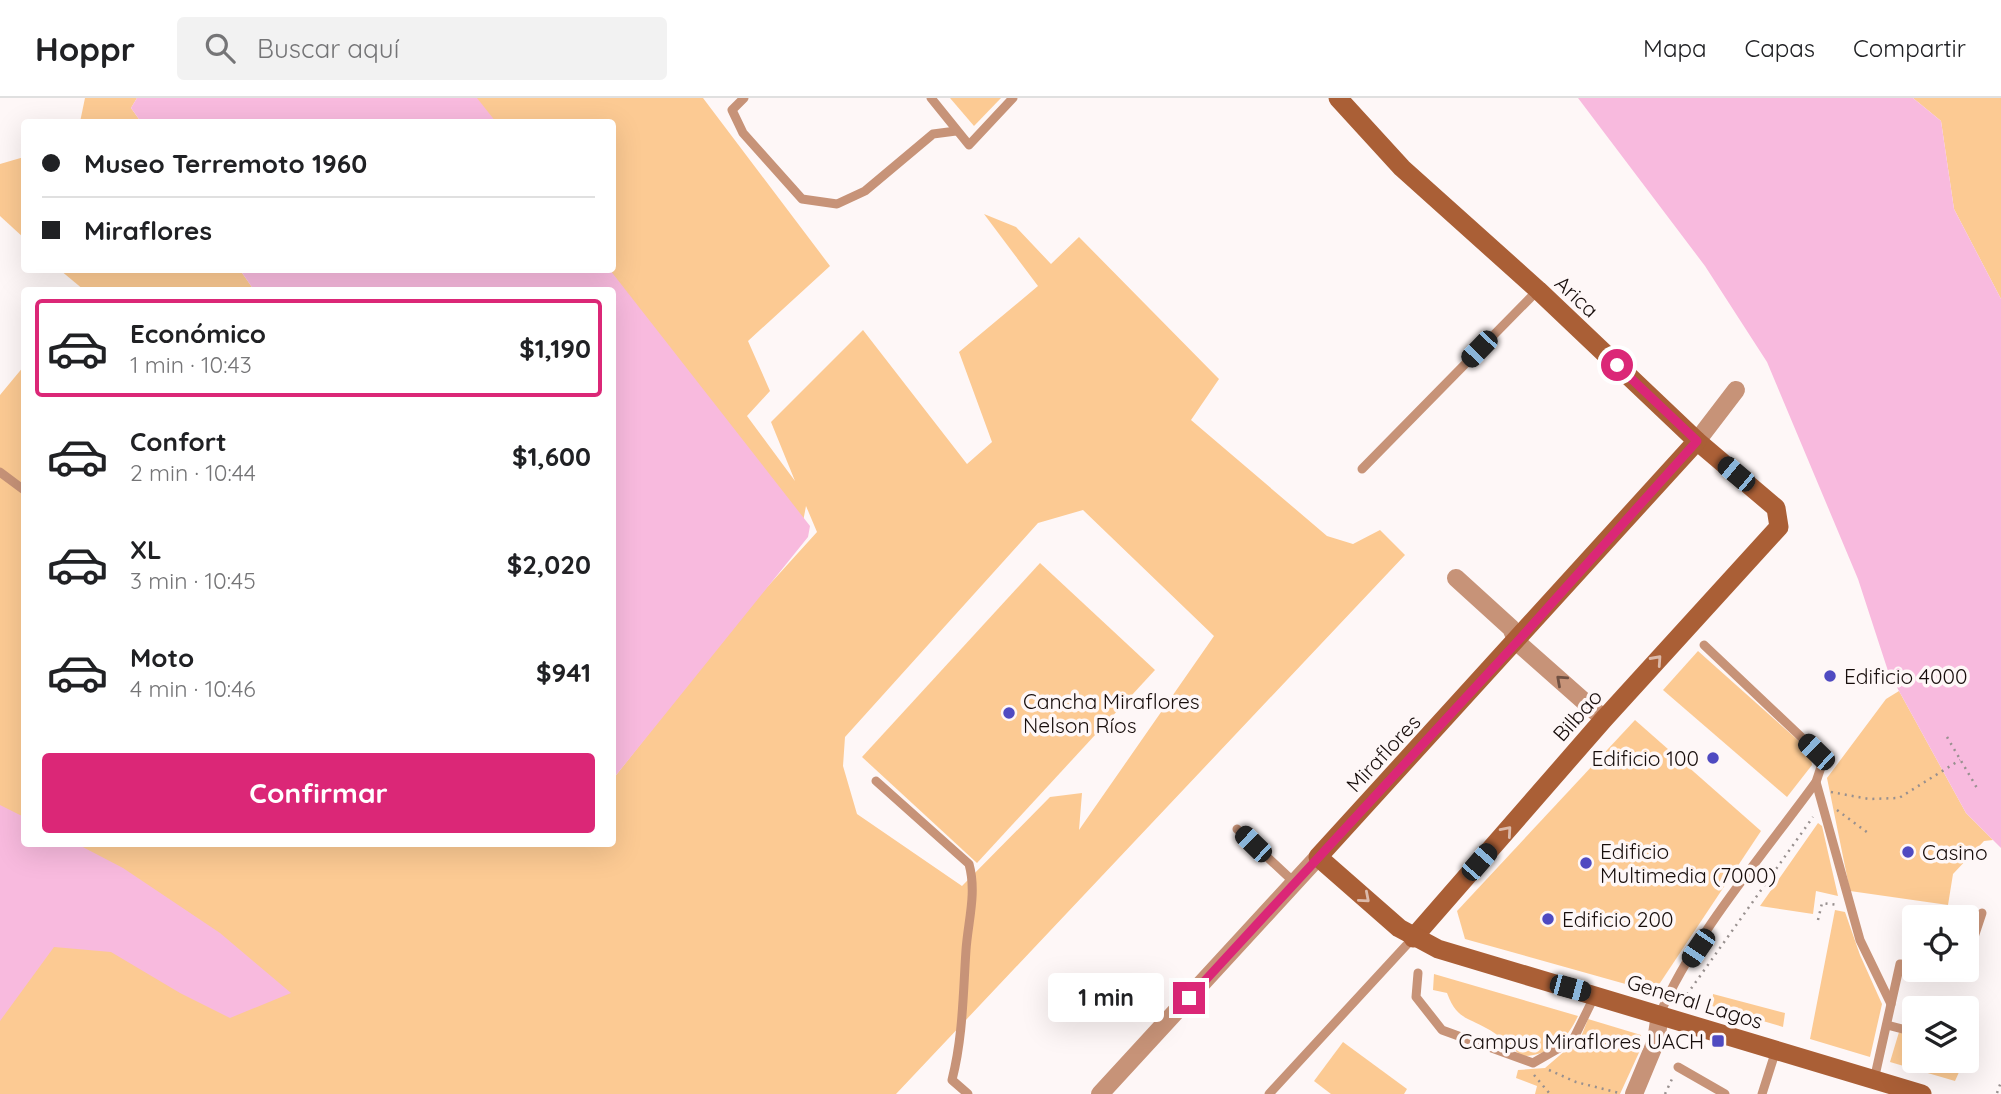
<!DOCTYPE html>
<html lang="es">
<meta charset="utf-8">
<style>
:root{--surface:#fff;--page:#f2f2f2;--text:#202124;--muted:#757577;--line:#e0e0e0;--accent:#db2777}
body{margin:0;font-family:Quicksand,sans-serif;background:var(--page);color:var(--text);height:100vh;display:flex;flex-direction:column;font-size:26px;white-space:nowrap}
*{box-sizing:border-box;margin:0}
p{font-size:23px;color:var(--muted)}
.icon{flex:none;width:38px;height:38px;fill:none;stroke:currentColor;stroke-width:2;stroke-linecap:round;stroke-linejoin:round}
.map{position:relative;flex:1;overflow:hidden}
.drawer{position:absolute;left:21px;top:189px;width:595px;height:560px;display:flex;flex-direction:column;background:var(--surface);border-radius:7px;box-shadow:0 7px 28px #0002}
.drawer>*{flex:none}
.top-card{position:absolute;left:21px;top:21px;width:595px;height:154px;border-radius:7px;box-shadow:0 7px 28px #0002;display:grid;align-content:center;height:154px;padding:0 21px;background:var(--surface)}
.buttons{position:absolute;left:1902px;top:807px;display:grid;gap:14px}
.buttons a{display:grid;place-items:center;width:77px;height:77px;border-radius:7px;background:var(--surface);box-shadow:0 7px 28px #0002;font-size:35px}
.end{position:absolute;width:32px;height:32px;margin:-16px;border:9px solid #db2777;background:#fff;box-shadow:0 0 0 4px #fff}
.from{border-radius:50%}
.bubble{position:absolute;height:49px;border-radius:7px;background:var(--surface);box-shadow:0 7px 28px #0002;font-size:23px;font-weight:700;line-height:49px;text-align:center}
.car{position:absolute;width:21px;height:42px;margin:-21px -10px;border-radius:9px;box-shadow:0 0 5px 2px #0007;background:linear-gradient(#222 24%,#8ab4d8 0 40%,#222 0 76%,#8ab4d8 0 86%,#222 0)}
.top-card b{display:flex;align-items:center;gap:24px;height:66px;font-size:26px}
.top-card b+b{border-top:2px solid var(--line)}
.top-card i{width:18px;height:18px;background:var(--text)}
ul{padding:12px 0 0;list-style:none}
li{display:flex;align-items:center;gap:21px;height:98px;margin:0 14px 10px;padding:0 7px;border:4px solid transparent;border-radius:7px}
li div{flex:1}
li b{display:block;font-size:26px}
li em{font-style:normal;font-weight:700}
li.active{border-color:var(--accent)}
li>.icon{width:63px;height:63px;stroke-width:1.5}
.cta{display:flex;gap:14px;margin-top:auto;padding:14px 21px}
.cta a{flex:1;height:80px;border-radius:7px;background:var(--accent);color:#fff;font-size:28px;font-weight:700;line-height:80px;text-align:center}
header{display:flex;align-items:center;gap:42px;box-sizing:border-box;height:98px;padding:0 35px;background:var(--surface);border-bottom:2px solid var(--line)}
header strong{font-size:33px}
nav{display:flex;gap:38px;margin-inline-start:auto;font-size:24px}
.search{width:490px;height:63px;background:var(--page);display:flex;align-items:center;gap:18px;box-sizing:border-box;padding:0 24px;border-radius:7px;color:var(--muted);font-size:26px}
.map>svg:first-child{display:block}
.green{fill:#fcca93;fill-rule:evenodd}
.water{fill:#f8bade}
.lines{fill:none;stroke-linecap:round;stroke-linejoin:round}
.path{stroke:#98908f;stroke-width:2.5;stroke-dasharray:2 5;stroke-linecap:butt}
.service{stroke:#c79378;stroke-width:9}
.minor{stroke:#c79378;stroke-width:18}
.secondary{stroke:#aa5f36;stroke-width:19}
.oneway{stroke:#dcbaaa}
.oneway2{stroke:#6f5042}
.route{stroke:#db2777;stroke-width:9}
.poi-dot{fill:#4f4ac1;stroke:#fef7f7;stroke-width:2.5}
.labels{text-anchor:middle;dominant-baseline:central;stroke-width:7;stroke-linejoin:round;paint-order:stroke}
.street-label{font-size:21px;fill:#170d0b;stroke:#fef7f7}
.poi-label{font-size:21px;fill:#170d0b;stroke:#fef7f7;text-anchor:start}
</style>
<header>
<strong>Hoppr</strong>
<div class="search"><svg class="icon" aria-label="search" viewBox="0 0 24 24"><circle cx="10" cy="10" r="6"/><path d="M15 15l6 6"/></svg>Buscar aquí</div>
<nav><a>Mapa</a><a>Capas</a><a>Compartir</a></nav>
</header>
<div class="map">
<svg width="2001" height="996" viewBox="0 0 2001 996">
<rect width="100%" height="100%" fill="#fef7f7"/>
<g class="green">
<polygon points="85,0 137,0 131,10 141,24 80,24"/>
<path d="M145,0H703L830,168L748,243L770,293L747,318L795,383L771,324L863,232L967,366L992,344L959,254L1038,188L984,116L1016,129L1051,166L1079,139L1219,281L1191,322L1327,438L1353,446L1380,432L1405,457L896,996H0V297L24,268V746H612L613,681L742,517L817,434L806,408L802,429L612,192L260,172H612V24H158ZM1083,412L1214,538L1079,732L1082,695L1050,699L962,788L857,716L843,668L845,639L1038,425Z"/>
<polygon points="950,0 1001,0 974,28"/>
<polygon points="1913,0 2001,0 2001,201 1954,111 1941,23"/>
<polygon points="24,59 24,140 0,118 0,66"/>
<polygon points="60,172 240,172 254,192 84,192"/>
<polygon points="1040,465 1155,572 977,765 862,659"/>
<polygon points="1698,553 1810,653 1812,667 1787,699 1663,592"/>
<polygon points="1899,593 1966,715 1993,742 1984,743 1953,776 1948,807 1850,793 1827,680 1886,601"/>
<polygon points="1635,622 1761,733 1654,894 1465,841 1457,813"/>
<polygon points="1818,725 1822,728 1838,798 1816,793 1813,816 1760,808"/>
<polygon points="1835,812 1845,814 1860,857 1882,906 1870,959 1810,941"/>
<path d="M1434,876L1578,918C1566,943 1550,958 1522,958C1510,949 1500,937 1486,930C1465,918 1457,921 1447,895L1433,892Z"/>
<polygon points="1713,896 1785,915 1783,929 1712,908"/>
<polygon points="1588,921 1641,937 1642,948 1620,996 1535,996 1537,988 1516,980 1518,972 1545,970 1581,939"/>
<polygon points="1899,934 1914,938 1914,962 1964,963 1955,983 1890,964"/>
<polygon points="1343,944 1407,991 1404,996 1331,996 1314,983"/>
</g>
<g class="water">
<polygon points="137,0 477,0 496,24 141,24 131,10"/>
<polygon points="1578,0 1913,0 1941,23 1954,111 2001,201 2001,750 1966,715 1888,573 1858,481 1767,264 1705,168"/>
<polygon points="240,172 610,172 810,428 808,439 613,681 612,192 254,192"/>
<polygon points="0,707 24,719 24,746 77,746 123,770 220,835 291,895 230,920 180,895 111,854 54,849 0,923"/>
</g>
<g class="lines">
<g class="path">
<polyline points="1947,639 1977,690"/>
<polyline points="1831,694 1869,701 1899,700 1960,662"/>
<polyline points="1837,712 1868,735"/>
<polyline points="1818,822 1822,805 1838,807"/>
<polyline points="1683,902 1813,719"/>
<polyline points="1549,972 1576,984 1619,995"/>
<polyline points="1534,977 1550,996"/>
<polyline points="1997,995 2001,984"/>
<polyline points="1665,996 1672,981"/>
</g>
<g class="service">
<polyline points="744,0 732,12 743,35 802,101 837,106 865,93 933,36 956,33"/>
<polyline points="931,0 969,47 1013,0"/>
<polyline points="1362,371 1538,192"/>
<polyline points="0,374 24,392"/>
<path d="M876,683L969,766C977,795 968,823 966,852C963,896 963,939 952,982L968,996"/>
<polyline points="1816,684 1860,842 1891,906"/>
<polyline points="1237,731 1295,785"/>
<polyline points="1967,860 1982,815"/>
<polyline points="1418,875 1416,899 1442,932 1533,965 1573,942 1594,899"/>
<path d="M1660,916C1692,839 1766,753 1816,684L1822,666L1817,654L1704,547"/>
<polyline points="1887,927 1914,934"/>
<polyline points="1678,969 1725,996"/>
<polyline points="1874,982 1900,866 1914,867"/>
<polyline points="1269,996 1413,840"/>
<polyline points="1762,996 1776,952"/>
</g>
<g class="minor">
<polyline points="1697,343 1736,292"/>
<polyline points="1456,480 1511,530 1517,544 1604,621"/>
<polyline points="1100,996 1318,759"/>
<polyline points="1634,996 1656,943 1660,916"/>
</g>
<g class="secondary">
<polyline points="1338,0 1402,70 1538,192 1697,343 1776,410 1779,429 1604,621 1413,840"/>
<polyline points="1697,343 1318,759 1399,830 1438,851 1922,996"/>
</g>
</g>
<defs><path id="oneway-chevron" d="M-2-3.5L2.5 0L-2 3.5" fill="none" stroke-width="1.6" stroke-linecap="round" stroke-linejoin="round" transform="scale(1.75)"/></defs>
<g class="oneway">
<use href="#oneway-chevron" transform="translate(1657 562) rotate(-48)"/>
<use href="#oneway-chevron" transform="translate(1507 733) rotate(-49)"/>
<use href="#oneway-chevron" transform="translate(1365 800) rotate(41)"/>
</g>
<use class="oneway2" href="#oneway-chevron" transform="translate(1561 582) rotate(-138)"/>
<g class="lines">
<polyline class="route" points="1189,900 1517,544 1697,343 1617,267"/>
</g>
<g class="poi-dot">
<circle cx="1830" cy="578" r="7"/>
<circle cx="1009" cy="615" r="7"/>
<circle cx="1713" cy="660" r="7"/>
<circle cx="1908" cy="754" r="7"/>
<circle cx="1586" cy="765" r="7"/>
<circle cx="1548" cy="821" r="7"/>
<rect x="1711" y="936" width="14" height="14" rx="3.5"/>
</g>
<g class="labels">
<g class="street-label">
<text transform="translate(1577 198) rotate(43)">Arica</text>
<text transform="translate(1577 617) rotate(-48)">Bilbao</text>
<text transform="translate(1383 655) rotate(-47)">Miraflores</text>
<text transform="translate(1695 903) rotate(17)">General Lagos</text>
</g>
<g class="poi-label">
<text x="1844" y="578">Edificio 4000</text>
<text x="1023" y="603">Cancha Miraflores<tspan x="1023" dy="24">Nelson Ríos</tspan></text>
<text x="1699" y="660" text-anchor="end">Edificio 100</text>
<text x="1600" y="753">Edificio<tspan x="1600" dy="24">Multimedia (7000)</tspan></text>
<text x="1922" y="754">Casino</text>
<text x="1562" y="821">Edificio 200</text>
<text x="1704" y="943" text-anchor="end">Campus Miraflores UACH</text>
</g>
</g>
</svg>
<div class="buttons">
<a><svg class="icon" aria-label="locate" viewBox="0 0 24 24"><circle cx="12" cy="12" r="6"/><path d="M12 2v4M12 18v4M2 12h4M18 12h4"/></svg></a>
<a><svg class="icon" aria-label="layers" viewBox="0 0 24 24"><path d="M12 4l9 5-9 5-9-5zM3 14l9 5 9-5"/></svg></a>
</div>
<i class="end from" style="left:1617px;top:267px"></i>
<i class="end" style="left:1189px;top:900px"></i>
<div class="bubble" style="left:1048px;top:875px;width:116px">1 min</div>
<i class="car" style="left:1479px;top:251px;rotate:224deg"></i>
<i class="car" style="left:1736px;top:376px;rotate:310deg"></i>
<i class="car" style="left:1816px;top:654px;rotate:314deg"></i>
<i class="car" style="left:1253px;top:746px;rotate:314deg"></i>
<i class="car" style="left:1479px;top:764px;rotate:41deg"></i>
<i class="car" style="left:1698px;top:850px;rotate:214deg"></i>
<i class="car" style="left:1570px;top:890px;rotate:105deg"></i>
<div class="top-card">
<b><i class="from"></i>Museo Terremoto 1960</b>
<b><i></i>Miraflores</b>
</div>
<section class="drawer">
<ul>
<li class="active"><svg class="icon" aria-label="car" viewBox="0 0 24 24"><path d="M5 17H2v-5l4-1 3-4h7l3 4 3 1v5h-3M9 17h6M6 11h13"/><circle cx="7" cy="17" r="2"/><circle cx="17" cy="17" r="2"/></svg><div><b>Económico</b><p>1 min · 10:43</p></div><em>$1,190</em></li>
<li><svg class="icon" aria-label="car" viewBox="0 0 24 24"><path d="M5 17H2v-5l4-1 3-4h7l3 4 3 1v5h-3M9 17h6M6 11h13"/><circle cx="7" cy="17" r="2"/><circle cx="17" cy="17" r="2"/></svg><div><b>Confort</b><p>2 min · 10:44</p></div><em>$1,600</em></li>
<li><svg class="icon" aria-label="car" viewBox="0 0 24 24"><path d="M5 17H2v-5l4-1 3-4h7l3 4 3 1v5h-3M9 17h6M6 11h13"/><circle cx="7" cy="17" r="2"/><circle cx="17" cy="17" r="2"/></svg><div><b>XL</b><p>3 min · 10:45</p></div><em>$2,020</em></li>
<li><svg class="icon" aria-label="car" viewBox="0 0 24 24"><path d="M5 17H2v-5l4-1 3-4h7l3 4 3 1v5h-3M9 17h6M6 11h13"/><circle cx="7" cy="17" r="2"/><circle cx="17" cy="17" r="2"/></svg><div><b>Moto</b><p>4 min · 10:46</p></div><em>$941</em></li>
</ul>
<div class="cta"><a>Confirmar</a></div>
</section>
</div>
